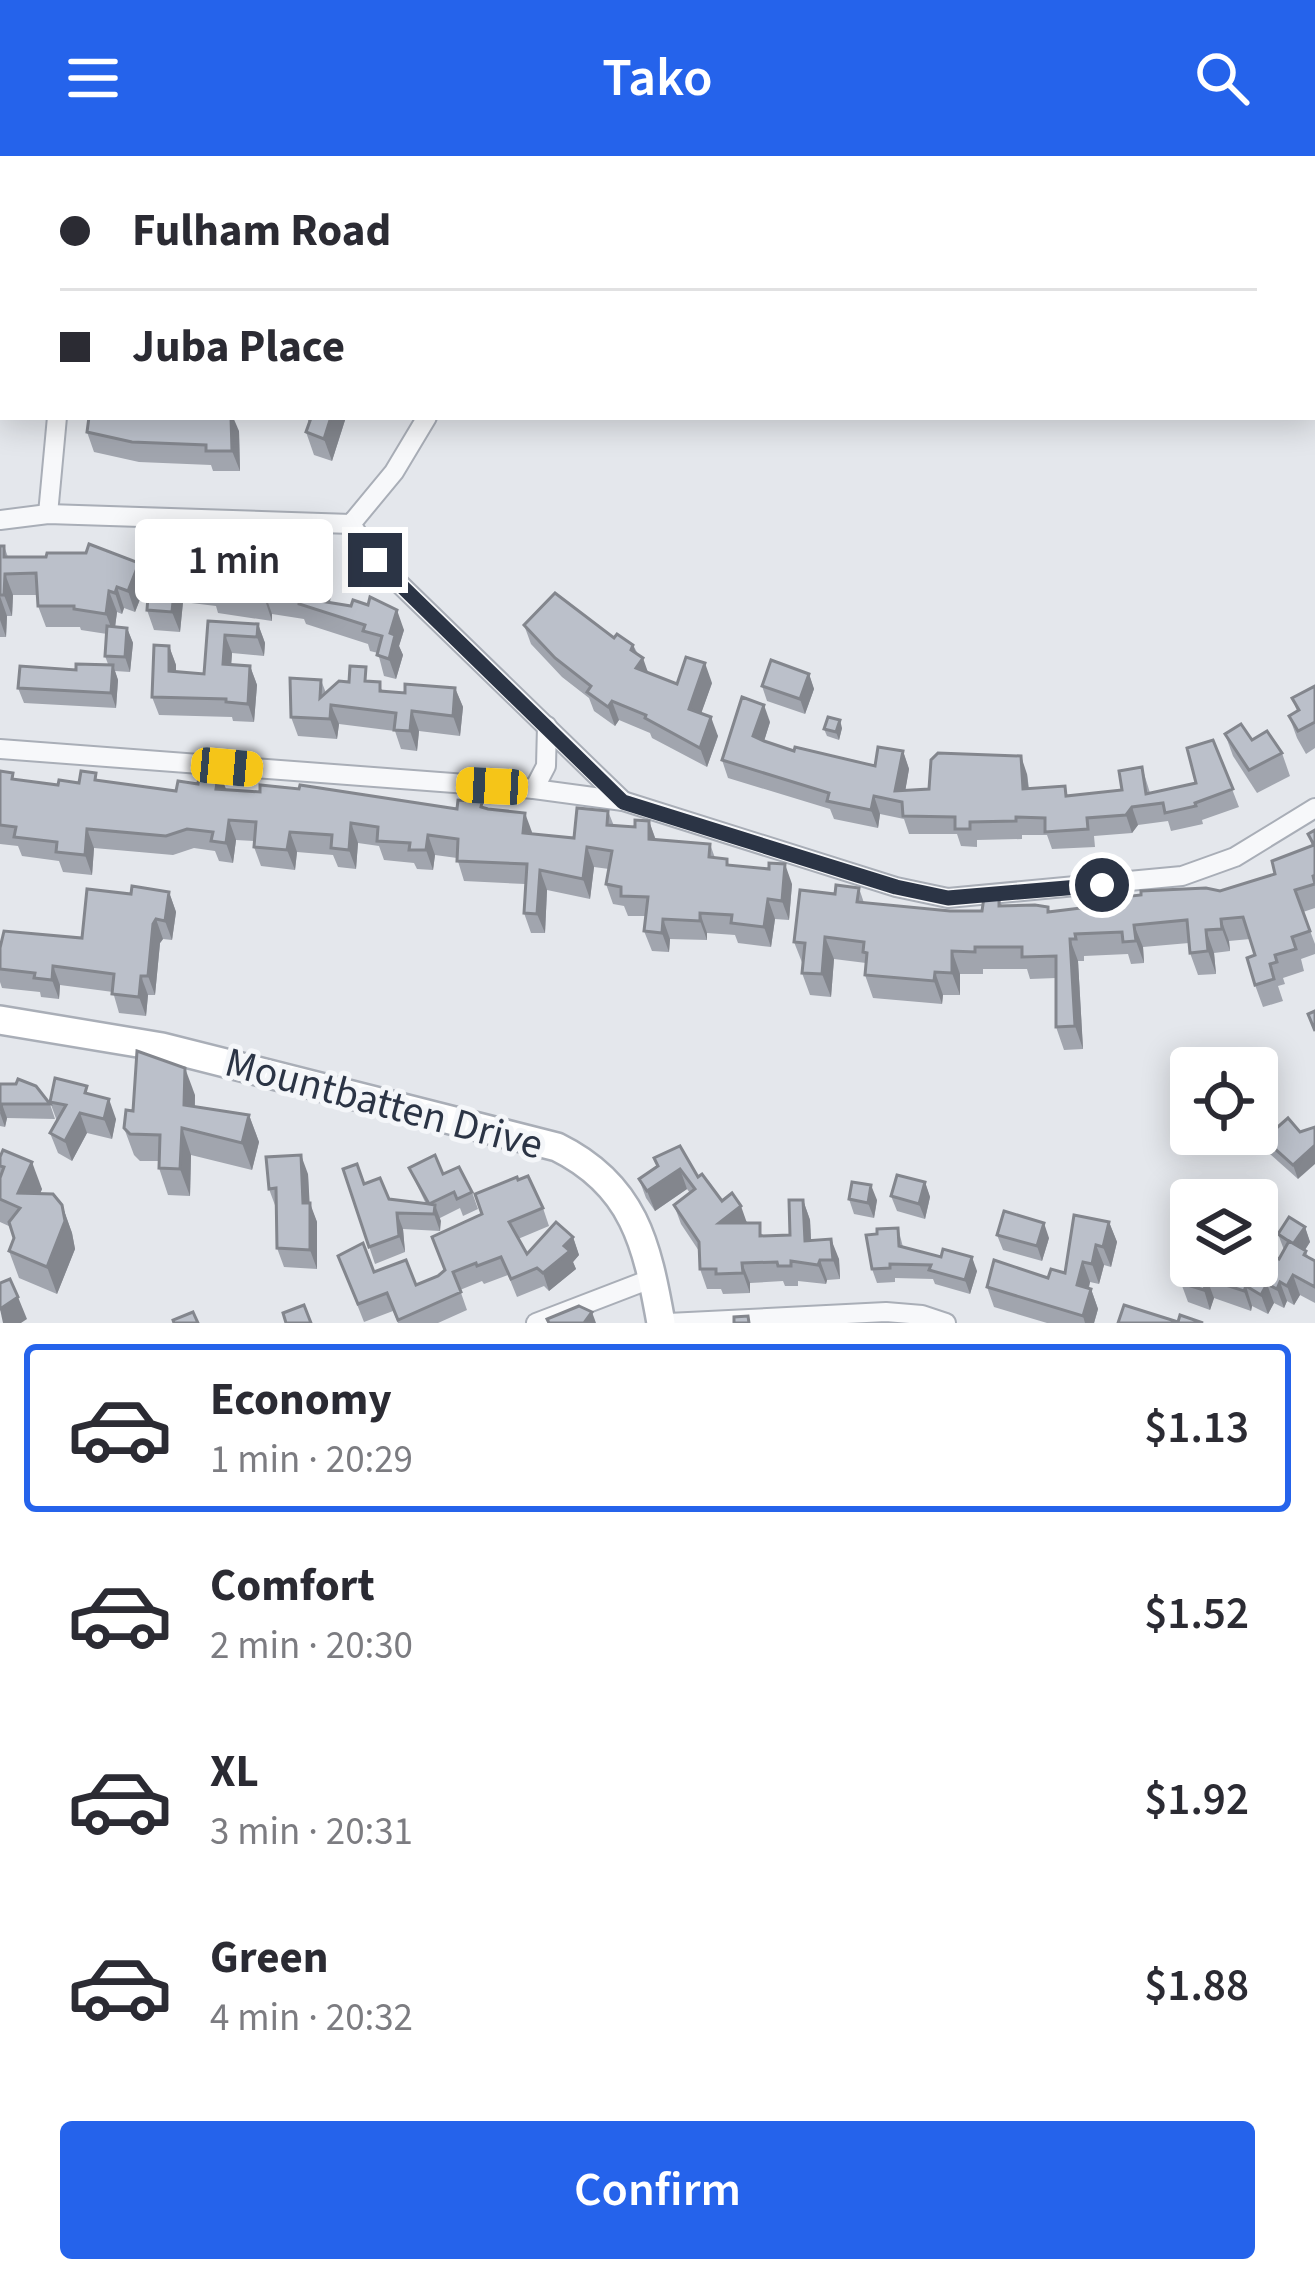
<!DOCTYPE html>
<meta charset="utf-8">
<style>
:root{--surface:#fff;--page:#f7f7f7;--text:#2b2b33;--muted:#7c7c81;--line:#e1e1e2;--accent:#2563eb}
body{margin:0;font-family:"Source Sans 3",sans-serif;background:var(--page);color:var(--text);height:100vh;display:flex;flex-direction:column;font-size:45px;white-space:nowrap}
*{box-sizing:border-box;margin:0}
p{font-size:39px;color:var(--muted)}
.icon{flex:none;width:66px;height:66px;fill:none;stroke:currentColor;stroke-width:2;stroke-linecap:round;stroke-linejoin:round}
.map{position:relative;height:1167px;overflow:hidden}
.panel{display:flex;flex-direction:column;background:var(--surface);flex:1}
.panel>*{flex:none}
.guide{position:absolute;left:0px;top:0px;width:1317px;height:264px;box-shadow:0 6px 30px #0003;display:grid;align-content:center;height:264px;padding:0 60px;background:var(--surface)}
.tools{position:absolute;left:1170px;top:891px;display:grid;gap:24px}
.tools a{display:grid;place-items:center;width:108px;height:108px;border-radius:12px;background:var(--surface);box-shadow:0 6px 30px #0003;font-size:60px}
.end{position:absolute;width:54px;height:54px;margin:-27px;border:15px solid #2b3445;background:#fff;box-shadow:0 0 0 6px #fff}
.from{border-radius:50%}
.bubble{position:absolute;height:84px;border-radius:12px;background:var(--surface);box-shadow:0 6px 30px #0003;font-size:39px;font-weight:600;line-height:84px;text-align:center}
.car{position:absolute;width:36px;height:72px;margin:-36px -18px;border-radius:15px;box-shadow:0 0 9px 3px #0007;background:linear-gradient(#f5c518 24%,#345 0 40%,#f5c518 0 76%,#345 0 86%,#f5c518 0)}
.guide b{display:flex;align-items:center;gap:42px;height:114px;font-size:45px}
.guide b+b{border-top:3px solid var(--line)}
.guide i{width:30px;height:30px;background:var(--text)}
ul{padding:21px 0 0;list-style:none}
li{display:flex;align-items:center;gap:36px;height:168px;margin:0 24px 18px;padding:0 36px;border:6px solid transparent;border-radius:12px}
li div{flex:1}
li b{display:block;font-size:45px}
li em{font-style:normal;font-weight:600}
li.selected{border-color:var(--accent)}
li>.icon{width:108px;height:108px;stroke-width:1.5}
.cta{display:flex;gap:24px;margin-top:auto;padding:24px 60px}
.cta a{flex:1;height:138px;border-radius:12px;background:var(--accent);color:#fff;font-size:48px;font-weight:600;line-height:138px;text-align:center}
header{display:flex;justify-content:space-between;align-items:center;height:156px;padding:0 60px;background:var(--accent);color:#fff;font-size:54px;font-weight:600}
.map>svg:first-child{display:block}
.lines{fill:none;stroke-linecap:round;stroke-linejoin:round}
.minor-casing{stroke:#a9aeb7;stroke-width:22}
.secondary-casing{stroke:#a9aeb7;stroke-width:32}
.minor{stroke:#f7f8fa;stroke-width:18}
.secondary{stroke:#fff;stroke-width:27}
.wall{fill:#a1a5ae}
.shaded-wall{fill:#83868d}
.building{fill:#bbc0ca;stroke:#83868d;stroke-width:3}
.route{stroke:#2b3445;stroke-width:15}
.labels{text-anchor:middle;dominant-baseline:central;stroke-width:10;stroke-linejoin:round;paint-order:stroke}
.street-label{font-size:42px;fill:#2b3445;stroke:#f4f6f9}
</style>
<header><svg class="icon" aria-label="menu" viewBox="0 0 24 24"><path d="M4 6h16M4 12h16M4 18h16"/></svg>Tako<svg class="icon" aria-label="search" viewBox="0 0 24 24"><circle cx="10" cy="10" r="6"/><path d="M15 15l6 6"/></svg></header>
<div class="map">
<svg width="1315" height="1167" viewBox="0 0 1315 1167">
<rect width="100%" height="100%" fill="#e4e7ec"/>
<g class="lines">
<defs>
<g id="minor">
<polyline points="543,0 544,3"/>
<polyline points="138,3 140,0"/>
<polyline points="48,358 57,261"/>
<polyline points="0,364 48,358 351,368 394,316 427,261"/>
<polyline points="351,368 375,404 623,645"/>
<polyline points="0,593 534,633 623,645 896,731 948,742 1182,720 1235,701 1315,652"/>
<polyline points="534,633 546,610 547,570"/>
<polyline points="536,1167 653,1122"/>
<polyline points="668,1167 886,1156 922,1159 946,1167"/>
</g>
<path id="secondary" d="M0,864L162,891L557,991C634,1029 647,1088 661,1167"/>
</defs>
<use href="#minor" class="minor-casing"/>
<use href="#secondary" class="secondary-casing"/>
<use href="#minor" class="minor"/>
<use href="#secondary" class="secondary"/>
</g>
<g class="wall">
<polygon points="0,0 72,0 71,3 3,3 3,173 0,173"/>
<polygon points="337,0 377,0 376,3 338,3"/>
<rect x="0" y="201" width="3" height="57"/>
<polygon points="307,261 346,261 332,305 314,299 306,276 309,267"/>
<polygon points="239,275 240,315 213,315 211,309 139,306 94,296 87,276"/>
<polygon points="0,390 4,390 8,401 139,407 146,428 135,456 124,452 122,458 117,456 115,471 127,472 133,487 130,516 115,515 118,524 116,552 24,547 18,532 76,514 108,508 105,500 107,478 81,474 80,471 46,471 38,450 37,439 13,439 12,460 7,460 6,481 0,481"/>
<polygon points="304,415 324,418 331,438 330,447 404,474 399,490 403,499 396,523 384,520 378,497 370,495 368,488 306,468 304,463 272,458 272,465 218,457 216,450 183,446 180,476 154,474 147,454 160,417 278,419"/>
<polygon points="208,465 258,468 265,487 264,500 232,497 231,509 250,510 257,529 254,566 233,565 232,561 159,559 152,541 169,490 176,509 176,516 204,518"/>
<polygon points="524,469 614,482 633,489 648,516 677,528 712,527 701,557 718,580 707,611 652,582 650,577 619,564 615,570 594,555 589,542 562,521 531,488"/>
<polygon points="809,518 814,533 805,558 767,545 762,530"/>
<polygon points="321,524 326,537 349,526 371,525 384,535 405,537 455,532 463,551 460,580 419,575 417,595 401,593 395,575 339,568 337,583 298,580 291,561"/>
<polygon points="1315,530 1315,592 1306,598 1297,582 1289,560 1297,555 1292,542"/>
<polygon points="770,566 764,585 794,595 875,610 903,595 909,613 905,635 1027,618 1029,632 1068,639 1122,634 1142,611 1150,637 1196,627 1213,584 1239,651 1202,664 1203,668 1171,675 1168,665 1138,669 1132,677 1094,680 1095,691 1052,693 1047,679 1022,679 1022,683 977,684 977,691 961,690 957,678 909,678 904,663 880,658 878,672 834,663 830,653 728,622 722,604"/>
<polygon points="842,572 839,584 827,580 824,573"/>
<polygon points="1225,578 1252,584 1282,597 1290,620 1257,637 1233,600"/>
<polygon points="0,615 15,624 58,629 99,624 176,635 226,634 457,653 484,652 532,678 574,682 608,655 614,670 635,671 649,665 656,684 710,688 715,702 727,703 729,710 792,728 789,764 775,763 771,791 738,787 735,779 707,777 707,784 670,783 669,796 652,795 644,775 646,760 628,760 624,750 613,748 606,728 609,713 594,711 590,743 547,734 545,777 531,777 524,757 525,728 464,725 457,702 435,699 433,714 417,713 414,707 384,704 379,690 358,687 356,713 338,711 333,699 297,696 295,714 261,710 254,691 254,685 236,684 233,707 219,705 215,695 194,692 173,699 94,692 92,719 63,716 59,705 22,700 18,690 0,688"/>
<polygon points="1315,674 1315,752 1303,756 1315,788 1315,798 1301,803 1304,815 1283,822 1285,828 1278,830 1283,845 1263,851 1255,829 1255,799 1250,783 1229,785 1230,795 1214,797 1216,818 1198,819 1190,797 1189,787 1143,791 1144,807 1131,808 1128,798 1084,800 1084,805 1078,805 1083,893 1064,894 1056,871 1056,822 1030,823 1027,813 983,813 983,818 960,818 960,839 943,839 942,848 873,842 865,819 866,807 834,803 831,841 810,839 802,817 803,809 794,786 835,738 859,732 864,747 950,755 982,755 999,741 1002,750 1050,756 1220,735 1275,718 1312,690 1308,678"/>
<polygon points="169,736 176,756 172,784 163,783 160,787 155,839 148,839 146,860 119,857 113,836 60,829 59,843 41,841 40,836 2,832 0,826 0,792 82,782 131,738"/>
<polygon points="0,928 50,948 55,963 7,962 5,971 0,970"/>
<polygon points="90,938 116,963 112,983 87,977 72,1005 58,997 50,977 57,965 50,946"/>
<polygon points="195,939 195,951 249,959 259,986 252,1014 191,999 190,1040 168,1039 159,1012 159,1005 140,1005 134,999 124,972 133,955"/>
<polygon points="1300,976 1298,1023 1269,997 1264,983"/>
<polygon points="0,1001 42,1033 40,1038 62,1049 72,1077 75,1093 57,1138 19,1122 9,1095 14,1082 11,1071 0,1066"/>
<polygon points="654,1002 698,1021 722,1045 764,1080 790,1079 803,1044 810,1064 811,1084 839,1103 840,1123 827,1124 826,1128 798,1125 798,1130 785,1130 783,1125 750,1127 750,1137 723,1138 721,1133 707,1133 700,1113 699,1095 681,1068 674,1049 690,1037 687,1033 655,1055 646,1042 639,1023 657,1010"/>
<polygon points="409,1012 443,1018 472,1036 478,1053 463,1060 460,1052 440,1062 440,1075 403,1073 405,1096 375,1108 343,1013 389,1043 426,1048"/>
<polygon points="308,1018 309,1047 317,1066 317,1113 284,1111 277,1092 276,1052 269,1033"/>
<polygon points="518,1024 543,1052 549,1070 518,1083 527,1098 573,1081 579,1099 573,1106 576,1113 549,1135 544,1130 517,1141 508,1119 484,1128 482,1125 460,1134 467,1154 438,1167 398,1167 393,1155 364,1166 345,1118 374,1116 416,1129 438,1120 444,1115 482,1058"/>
<polygon points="925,1026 930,1041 925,1063 897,1055 891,1040"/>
<polygon points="849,1043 877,1044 874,1062 854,1058"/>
<polygon points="1109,1066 1117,1086 1111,1111 1104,1109 1099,1128 1090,1126 1089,1132 1091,1133 1098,1153 1094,1167 1047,1167 994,1151 987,1131 1048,1122 1065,1117"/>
<polygon points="1305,1071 1310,1086 1305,1094 1309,1102 1315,1105 1315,1147 1300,1139 1294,1149 1287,1145 1284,1152 1274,1147 1268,1158 1252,1150 1251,1155 1214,1142 1210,1154 1188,1146 1181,1127 1196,1117 1256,1112 1279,1103 1284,1094 1278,1078"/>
<polygon points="898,1072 903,1091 977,1115 970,1138 935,1128 933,1123 895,1122 895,1126 877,1127 872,1113 877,1078"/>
<polygon points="997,1079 1049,1082 1042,1105 1003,1094"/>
</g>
<g class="shaded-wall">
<polygon points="39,0 63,0 64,2 36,3"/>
<polygon points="235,0 252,0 251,3 234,3"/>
<polygon points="231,261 233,261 239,275 240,315 232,295"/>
<polygon points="331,261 346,261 332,305 324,283"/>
<polygon points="139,407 146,428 135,456 128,435"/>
<polygon points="5,418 13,439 12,460 4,439"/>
<polygon points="324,418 331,438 328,458 320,445"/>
<polygon points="175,426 183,446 180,476 172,456"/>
<polygon points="117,431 124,452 122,458 115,437"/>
<polygon points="109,435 117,456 114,479 106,458"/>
<polygon points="265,438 272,458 272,465 265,444"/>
<polygon points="0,440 7,460 6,481 0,464"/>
<polygon points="397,454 404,474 399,490 403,499 396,523 389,503 390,477"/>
<polygon points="258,468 265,487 264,500 257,481"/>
<polygon points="127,472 133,487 130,516 125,501"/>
<polygon points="225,479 232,497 230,527 223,508"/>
<polygon points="633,489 640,507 643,502 650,522 643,531 631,494"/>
<polygon points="169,490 176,509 176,534 169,515"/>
<polygon points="705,507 712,527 696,572 689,553"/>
<polygon points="113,509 118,524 116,552 111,537"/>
<polygon points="250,510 257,529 254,566 248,548"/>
<polygon points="809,518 814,533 805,558 800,543"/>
<polygon points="455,532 463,551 460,580 453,560"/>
<polygon points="612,545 619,564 615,570 608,551"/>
<polygon points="331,549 339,568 337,583 330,563"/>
<polygon points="764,549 770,566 760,598 753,580"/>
<polygon points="412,555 419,575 417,595 410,575"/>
<polygon points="711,561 718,580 707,611 700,592"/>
<polygon points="840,564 842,572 839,584 836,576"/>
<polygon points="903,595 909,613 903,648 895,635"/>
<polygon points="1021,600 1027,618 1030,650 1023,633"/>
<polygon points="219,614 226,633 216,633"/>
<polygon points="874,640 880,658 878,672 871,654"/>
<polygon points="1132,651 1138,669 1132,677 1126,659"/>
<polygon points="525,657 532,676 530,696 523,677"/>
<polygon points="229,664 236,684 233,707 226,687"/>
<polygon points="649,665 656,685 649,683"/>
<polygon points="351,667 358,687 356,713 349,694"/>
<polygon points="87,673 94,692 92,719 85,699"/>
<polygon points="290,676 297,696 295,714 287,694"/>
<polygon points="428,679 435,699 433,714 426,694"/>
<polygon points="587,691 594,711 590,743 583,723"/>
<polygon points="785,708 792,728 789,764 782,745"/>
<polygon points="540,714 547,734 545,777 537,758"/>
<polygon points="169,736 176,756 172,784 165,765"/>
<polygon points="768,743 775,763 771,791 764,771"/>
<polygon points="700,757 707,777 707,784 700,765"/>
<polygon points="156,763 163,783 160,787 155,839 148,820 153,768"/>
<polygon points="663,763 670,783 669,796 662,777"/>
<polygon points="1221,763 1229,785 1230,795 1222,773"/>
<polygon points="1134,769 1143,791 1144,807 1136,785"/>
<polygon points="1206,774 1214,797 1216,818 1208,795"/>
<polygon points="825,781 834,803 831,841 822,818"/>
<polygon points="1070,783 1078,805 1083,893 1075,870"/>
<polygon points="952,795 960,818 960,839 952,817"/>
<polygon points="53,810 60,829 59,843 52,824"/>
<polygon points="935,816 943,839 942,848 934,825"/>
<polygon points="141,820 148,839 146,860 139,841"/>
<polygon points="185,912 195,939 194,976 184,949"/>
<polygon points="109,943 116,963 112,983 104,963"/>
<polygon points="2,948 7,962 5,971 0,957"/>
<polygon points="80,957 87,977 72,1005 65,985"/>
<polygon points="249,959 259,986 252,1014 242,987"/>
<polygon points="182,972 191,999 190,1040 180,1013"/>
<polygon points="1315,989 1315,1008 1298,1023 1293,1009"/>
<polygon points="301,999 308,1018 310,1053 310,1047 317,1066 317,1113 310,1094 303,1047"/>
<polygon points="32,1006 42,1033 28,1065 18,1037"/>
<polygon points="680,1013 687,1033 655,1055 647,1035"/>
<polygon points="925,1026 930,1041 925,1063 919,1048"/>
<polygon points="871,1029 877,1044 874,1062 868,1047"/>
<polygon points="803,1044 810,1064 812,1105 805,1085"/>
<polygon points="62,1049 72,1077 75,1093 57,1138 47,1111"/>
<polygon points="435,1049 441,1065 440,1075 434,1058"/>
<polygon points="741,1050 748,1070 719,1067"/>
<polygon points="397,1057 403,1073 405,1096 399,1080"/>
<polygon points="1109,1066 1117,1086 1111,1111 1103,1091"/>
<polygon points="1044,1067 1049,1082 1042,1105 1037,1090"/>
<polygon points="1305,1071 1310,1086 1299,1103 1293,1088"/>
<polygon points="573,1081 579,1099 573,1106 576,1113 549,1135 543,1117"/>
<polygon points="831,1083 839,1103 840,1123 833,1104"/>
<polygon points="1096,1089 1104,1109 1099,1128 1092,1108"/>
<polygon points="972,1101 977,1115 970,1138 965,1124"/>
<polygon points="820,1104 827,1124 826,1128 818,1109"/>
<polygon points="1083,1106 1090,1126 1084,1148 1077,1129"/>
<polygon points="742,1107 750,1127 750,1137 743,1117"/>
<polygon points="1293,1119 1300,1139 1294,1149 1287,1130"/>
<polygon points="1207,1123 1214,1142 1210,1154 1204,1134"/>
<polygon points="1280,1126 1287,1145 1284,1152 1277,1133"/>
<polygon points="1267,1128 1274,1147 1268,1158 1261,1139"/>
<polygon points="1246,1130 1252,1150 1251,1155 1244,1135"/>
<polygon points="1091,1133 1098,1153 1094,1167 1085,1167 1083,1160"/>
<polygon points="18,1141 27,1163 21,1167 3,1167 0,1153"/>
<polygon points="592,1156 596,1167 584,1167"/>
</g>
<g class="building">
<polygon points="4,0 39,0 36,3 3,3"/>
<polygon points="172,0 235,0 234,3 171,3"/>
<polygon points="396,0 446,0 445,3 396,3"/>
<polygon points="568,0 603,0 617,3 568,3"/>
<polygon points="3,3 3,30 0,28 0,10"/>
<polygon points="0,44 3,46 3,102 0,100"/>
<polygon points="0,115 3,116 3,154 0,154"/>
<polygon points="0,201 3,201 3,240 0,239"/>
<polygon points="89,261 231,261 232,295 206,295 206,289 132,286 87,276"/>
<polygon points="309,261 331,261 324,283 306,276 311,262"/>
<polygon points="89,388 139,407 128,435 117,431 115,437 109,435 106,458 74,453 74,450 38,450 36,417 5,418 4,439 0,439 0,390 4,390 4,401 46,401 47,397 86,397"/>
<polygon points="163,399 278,419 281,401 300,403 298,414 324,418 320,445 351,450 353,444 368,449 370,441 397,454 390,477 395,479 389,503 377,499 382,480 363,475 365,469 299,448 299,444 265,438 265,444 211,436 212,430 175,426 172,456 147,454 150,413 160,417"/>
<polygon points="555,437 614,482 617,478 633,489 631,494 643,502 636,512 677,528 686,501 705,507 689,553 711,561 700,592 645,562 646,559 612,545 608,551 587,536 591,530 555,502 524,469"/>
<polygon points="208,465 258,468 257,481 225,479 223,508 250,510 248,548 226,546 226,543 152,541 154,489 169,490 169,515 204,518"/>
<polygon points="107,470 127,472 125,501 105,500"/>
<polygon points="771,504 809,518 800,543 762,530"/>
<polygon points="76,508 113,509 111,537 18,532 20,510 76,514"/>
<polygon points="350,510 366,511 365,525 380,526 380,535 405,537 405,528 455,532 453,560 412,555 410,575 394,574 396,557 331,549 330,563 291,561 290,522 321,524 320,542 339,525 349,526"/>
<polygon points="1315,530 1315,566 1298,575 1289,560 1299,554 1292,542"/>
<polygon points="742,541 764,549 753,580 764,585 794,595 795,591 875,610 878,591 903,595 895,635 929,633 931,604 938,597 1021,600 1023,633 1065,630 1066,640 1122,634 1119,615 1142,611 1146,638 1196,627 1187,592 1213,584 1233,633 1195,647 1196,650 1165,657 1163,647 1132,651 1126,659 1087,662 1088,673 1045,676 1045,662 1016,661 1016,665 970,666 970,673 955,673 955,661 903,660 902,646 874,640 871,654 827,645 829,637 722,604"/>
<polygon points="828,561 840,564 836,576 824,573"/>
<polygon points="1241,568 1252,584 1267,575 1282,597 1249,614 1225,578"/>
<polygon points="200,611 219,614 216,633 260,636 260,629 299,633 300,629 457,653 458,644 482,646 481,651 488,653 525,657 523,677 574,682 577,652 608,655 607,669 635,671 635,664 649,665 649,683 710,688 709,701 727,703 727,709 769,713 769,707 785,708 782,745 768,743 764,771 731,767 732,759 700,757 700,765 663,763 662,777 644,775 648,741 621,740 621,731 606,728 612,695 587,691 583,723 540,714 537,758 524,757 527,708 457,705 458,683 428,679 426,694 409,694 410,687 377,685 378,671 351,667 349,694 331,692 332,679 290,676 287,694 254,691 256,666 229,664 226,687 211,685 213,676 187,673 166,680 87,673 85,699 56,696 57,686 14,681 16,671 0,669 0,615 13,617 12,623 58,629 59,624 79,627 81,615 96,617 95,624 176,635 178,625 198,628"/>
<polygon points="1315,674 1315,719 1313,720 1315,728 1295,734 1310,775 1292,781 1296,793 1275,799 1277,806 1270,808 1274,823 1255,829 1247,802 1255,799 1243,761 1221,763 1222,773 1206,774 1208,795 1190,797 1187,764 1134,769 1136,785 1123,786 1122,776 1075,778 1076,783 1070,783 1075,870 1056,871 1056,800 1022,801 1022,791 975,791 975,796 952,795 952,817 935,816 934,825 865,819 867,797 863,796 864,786 825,781 822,818 802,817 805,787 794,786 800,734 835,738 836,729 859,732 857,746 950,755 982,755 984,741 999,741 999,750 1035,749 1048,751 1048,756 1122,747 1122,741 1141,739 1141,735 1206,732 1220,735 1275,718 1272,705 1314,689 1308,678"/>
<polygon points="132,730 169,736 165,765 156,763 153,768 148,820 141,820 139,841 112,838 114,818 53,810 52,824 34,822 35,817 0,813 0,792 4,775 82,782 87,733 131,738"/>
<polygon points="1315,855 1315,875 1308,858"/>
<polygon points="137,895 185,912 184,949 249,959 242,987 182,972 180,1013 159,1012 160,979 130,978 124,972 126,954 133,955"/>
<polygon points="55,922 87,930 85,937 109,943 104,963 80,957 65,985 50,977 66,949 50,946"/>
<polygon points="18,923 36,930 50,948 2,948 0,955 0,928 16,928"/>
<polygon points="1288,962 1300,976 1315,971 1315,989 1293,1009 1264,983"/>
<polygon points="680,990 698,1021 702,1018 722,1045 732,1037 741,1050 719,1067 760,1067 760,1080 790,1079 789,1044 803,1044 805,1085 831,1083 833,1104 820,1104 818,1109 791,1105 791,1110 778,1110 777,1106 742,1107 743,1117 716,1118 716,1113 700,1113 699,1086 674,1049 695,1033 680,1013 647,1035 639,1023 658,1010 654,1002"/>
<polygon points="3,994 32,1006 18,1037 53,1038 62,1049 65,1065 47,1111 9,1095 14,1082 9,1066 20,1052 0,1043 0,1022 4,1011 0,1010 0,1001"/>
<polygon points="301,999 303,1047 310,1047 310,1094 277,1092 276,1032 269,1033 266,1001"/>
<polygon points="435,999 443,1018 459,1011 472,1036 457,1043 454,1036 429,1048 435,1049 434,1058 397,1057 399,1080 369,1091 343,1013 357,1008 364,1028 380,1022 389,1043 429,1048 409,1012"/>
<polygon points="897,1019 925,1026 919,1048 891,1040"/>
<polygon points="528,1020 543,1052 509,1066 527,1098 556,1066 573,1081 564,1090 570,1095 543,1117 537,1112 511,1123 501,1101 477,1110 476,1107 453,1116 461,1136 398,1164 387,1137 358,1148 338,1100 363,1087 374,1116 406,1104 416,1129 438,1120 445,1114 432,1081 482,1058 475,1038 517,1021 518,1024"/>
<polygon points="852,1026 871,1029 868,1047 849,1043"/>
<polygon points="1004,1055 1044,1067 1037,1090 997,1079"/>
<polygon points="1074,1059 1109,1066 1103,1091 1096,1089 1092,1108 1083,1106 1077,1129 1091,1133 1083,1160 987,1131 994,1104 1048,1122 1051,1113 1065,1117"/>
<polygon points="1289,1061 1305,1071 1293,1088 1278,1078"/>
<polygon points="898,1072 899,1090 941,1101 943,1093 972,1101 965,1124 929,1114 931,1109 890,1108 890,1112 872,1113 866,1079 877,1078 877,1073"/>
<polygon points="1289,1085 1306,1095 1304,1099 1315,1105 1315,1131 1293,1119 1287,1130 1280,1126 1277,1133 1267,1128 1261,1139 1246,1130 1244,1135 1207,1123 1204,1134 1181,1127 1185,1113 1196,1117 1198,1110 1252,1110 1256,1112 1265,1096 1279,1103"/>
<polygon points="10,1123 18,1141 0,1153 0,1127"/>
<polygon points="304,1149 311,1167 286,1167 283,1157"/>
<polygon points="1124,1149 1178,1166 1180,1159 1203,1167 1118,1167"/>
<polygon points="579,1150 592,1156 584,1167 549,1167 547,1163"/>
<polygon points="193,1156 198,1167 174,1167 173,1164"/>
<polygon points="748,1160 749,1167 734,1167 734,1161"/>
</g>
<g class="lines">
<polyline class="route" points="375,404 623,646 896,731 948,742 1102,729"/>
</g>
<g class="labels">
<g class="street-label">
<text transform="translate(384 948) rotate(15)">Mountbatten Drive</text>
</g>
</g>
</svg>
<div class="tools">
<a><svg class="icon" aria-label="locate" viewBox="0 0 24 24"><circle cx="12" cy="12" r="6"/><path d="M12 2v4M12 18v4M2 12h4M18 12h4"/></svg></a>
<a><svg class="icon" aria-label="layers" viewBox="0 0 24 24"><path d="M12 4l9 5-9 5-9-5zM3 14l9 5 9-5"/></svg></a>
</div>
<i class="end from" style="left:1102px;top:729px"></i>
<i class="end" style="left:375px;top:404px"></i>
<div class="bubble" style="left:135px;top:363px;width:198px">1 min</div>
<i class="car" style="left:227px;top:611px;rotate:95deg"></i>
<i class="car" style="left:492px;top:630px;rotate:273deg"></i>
<div class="guide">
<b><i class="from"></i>Fulham Road</b>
<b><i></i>Juba Place</b>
</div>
</div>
<section class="panel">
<ul>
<li class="selected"><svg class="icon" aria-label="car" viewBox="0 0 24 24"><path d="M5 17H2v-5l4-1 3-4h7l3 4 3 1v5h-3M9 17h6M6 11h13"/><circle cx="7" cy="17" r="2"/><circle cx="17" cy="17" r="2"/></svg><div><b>Economy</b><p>1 min · 20:29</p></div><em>$1.13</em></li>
<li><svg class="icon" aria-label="car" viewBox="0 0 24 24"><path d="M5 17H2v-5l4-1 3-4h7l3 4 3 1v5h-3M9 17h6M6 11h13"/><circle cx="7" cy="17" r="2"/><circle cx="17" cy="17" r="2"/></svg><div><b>Comfort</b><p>2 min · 20:30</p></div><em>$1.52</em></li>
<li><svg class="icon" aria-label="car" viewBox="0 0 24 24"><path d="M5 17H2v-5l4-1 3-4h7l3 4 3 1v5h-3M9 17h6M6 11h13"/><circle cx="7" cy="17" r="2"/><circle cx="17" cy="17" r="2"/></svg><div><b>XL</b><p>3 min · 20:31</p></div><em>$1.92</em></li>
<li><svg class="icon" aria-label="car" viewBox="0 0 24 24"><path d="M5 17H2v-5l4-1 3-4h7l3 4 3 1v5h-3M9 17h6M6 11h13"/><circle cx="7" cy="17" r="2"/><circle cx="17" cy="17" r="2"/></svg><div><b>Green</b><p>4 min · 20:32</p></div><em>$1.88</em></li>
</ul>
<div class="cta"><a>Confirm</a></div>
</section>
